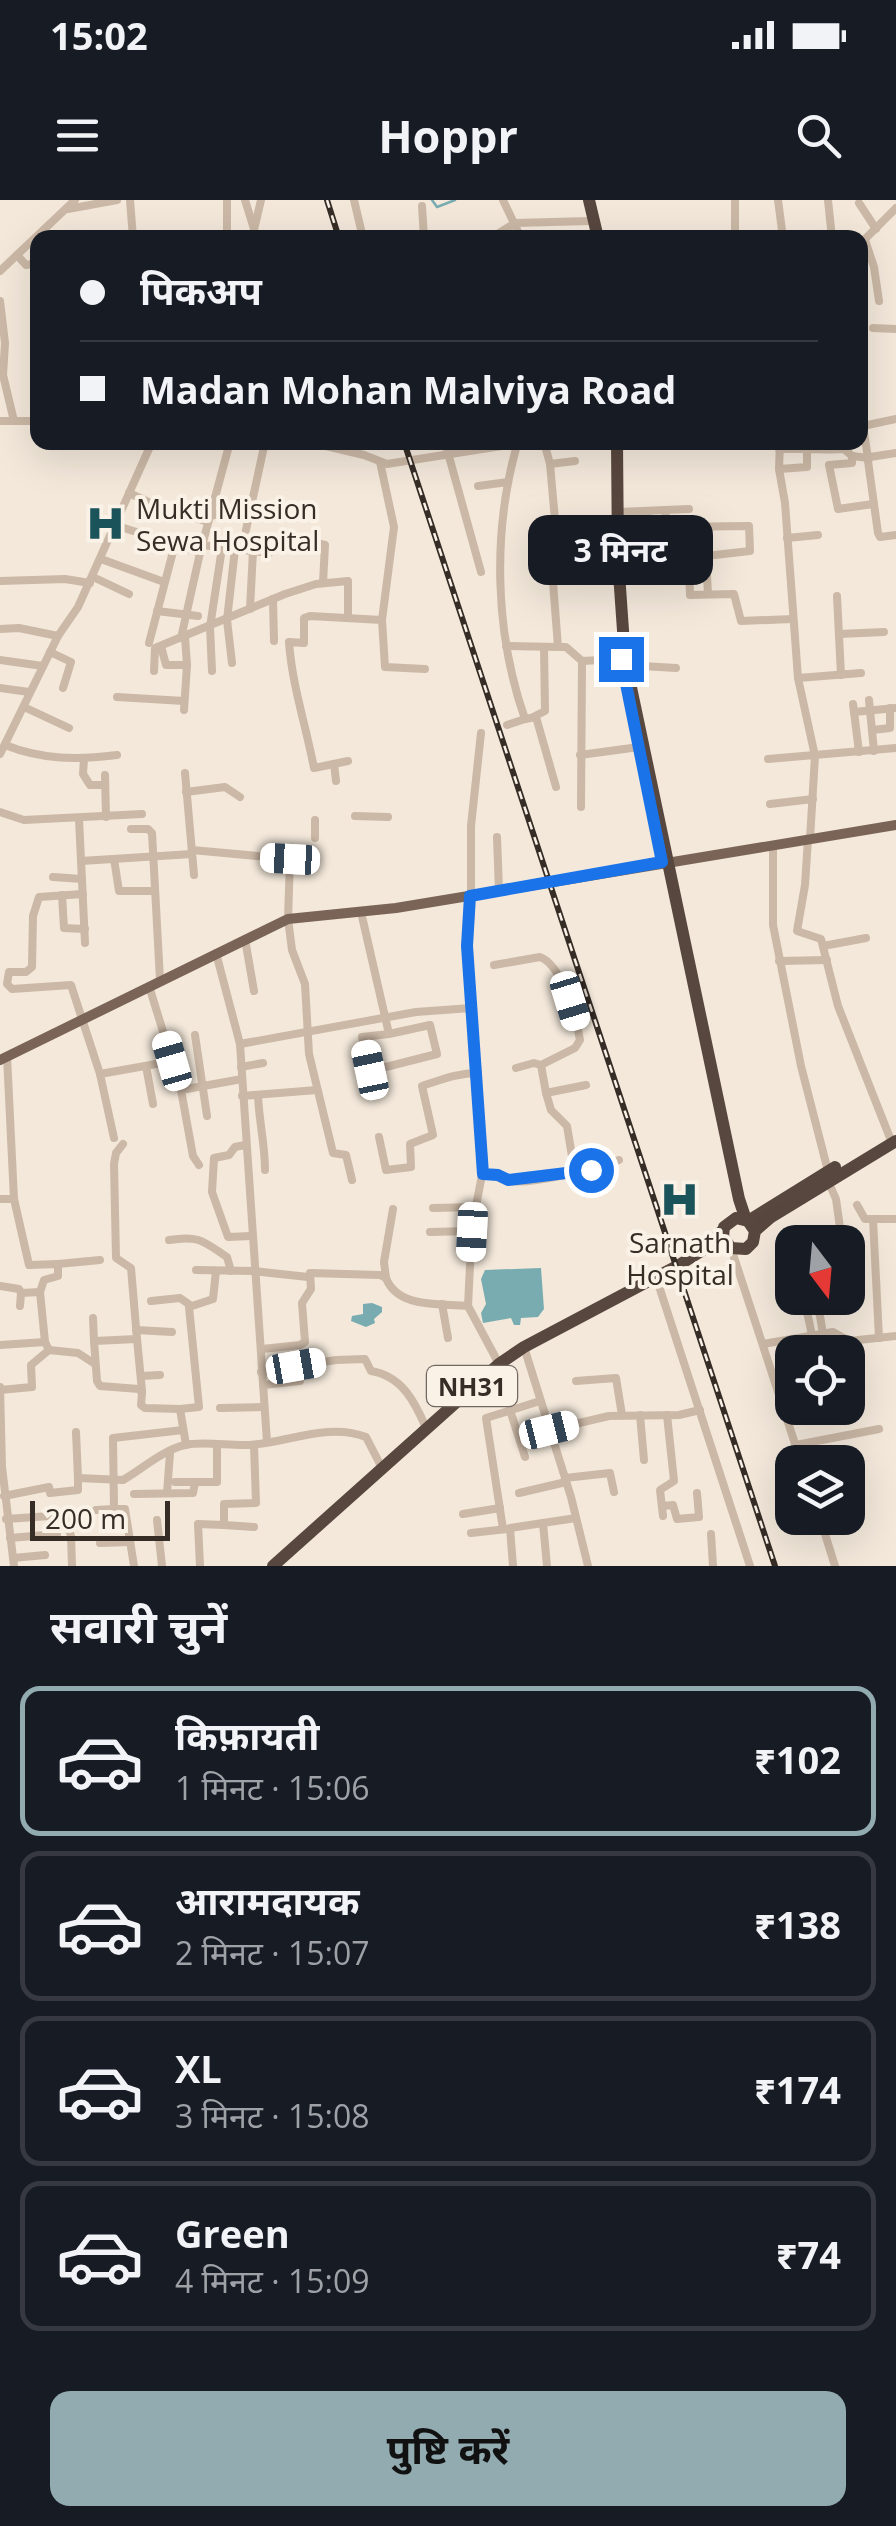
<!DOCTYPE html>
<html lang="hi">
<meta charset="utf-8">
<style>
:root{--surface:#171b24;--page:#20242c;--text:#f1f3f6;--muted:#9ea1a6;--line:#363941;--accent:#91abb0}
body{margin:0;font-family:"Open Sans","Noto Sans Devanagari",sans-serif;background:var(--page);color:var(--text);height:100vh;display:flex;flex-direction:column;font-size:38px;white-space:nowrap}
*{box-sizing:border-box;margin:0}
p{font-size:32px;color:var(--muted)}
.icon{flex:none;width:55px;height:55px;fill:none;stroke:currentColor;stroke-width:2;stroke-linecap:round;stroke-linejoin:round}
.map{position:relative;height:1366px;overflow:hidden}
.drawer{display:flex;flex-direction:column;background:var(--surface);flex:1}
.drawer>*{flex:none}
.hud{position:absolute;left:30px;top:30px;width:838px;height:220px;border-radius:20px;box-shadow:0 10px 40px #0002;display:grid;align-content:center;height:220px;padding:0 50px;background:var(--surface)}
.needle{width:65px;rotate:164deg}
.buttons{position:absolute;left:775px;top:1025px;display:grid;gap:20px}
.buttons a{display:grid;place-items:center;width:90px;height:90px;border-radius:20px;background:var(--surface);box-shadow:0 10px 40px #0002;font-size:50px}
.scale{position:absolute;left:30px;bottom:25px;width:140px;box-sizing:border-box;padding-left:10px;border:5px solid #372d27;border-top:0;font-size:28px;line-height:35px;white-space:nowrap;color:#372d27;-webkit-text-stroke:8px #faf2e7;paint-order:stroke}
.end{position:absolute;width:45px;height:45px;margin:-22px;border:12px solid #1a73e8;background:#fff;box-shadow:0 0 0 5px #fff}
.from{border-radius:50%}
.bubble{position:absolute;height:70px;border-radius:20px;background:var(--surface);box-shadow:0 10px 40px #0002;font-size:32px;font-weight:700;line-height:70px;text-align:center}
.car{position:absolute;width:30px;height:60px;margin:-30px -15px;border-radius:12px;box-shadow:0 0 8px 2px #0007;background:linear-gradient(#fff 24%,#345 0 40%,#fff 0 76%,#345 0 86%,#fff 0)}
.hud b{display:flex;align-items:center;gap:35px;height:95px;font-size:38px}
.hud b+b{border-top:2px solid var(--line)}
.hud i{width:25px;height:25px;background:var(--text)}
ul{padding:0;list-style:none}
li{display:flex;align-items:center;gap:30px;height:150px;margin:0 20px 15px;padding:0 30px;border:5px solid var(--line);border-radius:20px}
li div{flex:1}
li b{display:block;font-size:38px}
li em{font-style:normal;font-weight:700}
li.selected{border-color:var(--accent)}
li>.icon{width:90px;height:90px;stroke-width:1.5}
h2{padding:0 50px;font-size:45px;line-height:120px}
.cta{display:flex;gap:20px;margin-top:auto;padding:20px 50px}
.cta a{flex:1;height:115px;border-radius:20px;background:var(--accent);color:#111;font-size:40px;font-weight:700;line-height:115px;text-align:center}
.status{display:flex;justify-content:space-between;align-items:center;height:70px;padding:0 50px;background:var(--surface);direction:ltr}
.status svg{height:28px;fill:currentColor}
header{display:flex;justify-content:space-between;align-items:center;height:130px;padding:0 50px;background:var(--surface);font-size:45px;font-weight:700}
.map>svg:first-child{display:block}
.water{fill:#78acb1}
.lines{fill:none;stroke-linecap:round;stroke-linejoin:round}
.stream{stroke:#78acb1;stroke-width:2.5}
.minor{stroke:#cbb8a6;stroke-width:8}
.major{stroke:#796457;stroke-width:10}
.highway{stroke:#58473e;stroke-width:12}
.rail-casing{stroke:#372d27;stroke-width:6}
.rail{stroke:#faf2e7;stroke-width:2.5;stroke-dasharray:8;stroke-linecap:butt}
.route{stroke:#1a73e8;stroke-width:12}
.labels{text-anchor:middle;dominant-baseline:central;stroke-width:8;stroke-linejoin:round;paint-order:stroke}
.shield{fill:#faf2e7;stroke:#726861;stroke-width:2.5}
.shield-label{font-size:25px;font-weight:bold;fill:#372d27}
.poi-label{font-size:28px;fill:#372d27;stroke:#faf2e7;text-anchor:start}
</style>
<div class="status"><b>15:02</b><svg viewBox="0 0 49 12"><path d="M0 12V9h3v3zM5 12V6h3v6zM10 12V3h3v9zM15 12V0h3v12zM26 1h20v11H26zM47 4h2v5h-2z"/></svg></div>
<header><svg class="icon" aria-label="menu" viewBox="0 0 24 24"><path d="M4 6h16M4 12h16M4 18h16"/></svg>Hoppr<svg class="icon" aria-label="search" viewBox="0 0 24 24"><circle cx="10" cy="10" r="6"/><path d="M15 15l6 6"/></svg></header>
<div class="map">
<svg width="896" height="1366" viewBox="0 0 896 1366">
<rect width="100%" height="100%" fill="#f3e8da"/>
<g class="water">
<polygon points="541,1068 544,1109 538,1117 521,1118 520,1125 514,1125 511,1118 483,1123 481,1113 486,1104 481,1079 485,1070"/>
<polygon points="372,1103 382,1107 382,1112 374,1119 375,1123 366,1127 351,1121 352,1116 363,1114 363,1104"/>
</g>
<g class="lines">
<polyline class="stream" points="432,0 437,7 455,0"/>
<g class="minor">
<polyline points="130,0 133,38"/>
<polyline points="245,0 254,29"/>
<polyline points="354,0 363,38"/>
<polyline points="503,0 521,38"/>
<polyline points="735,0 735,38"/>
<polyline points="778,0 783,38"/>
<polyline points="828,0 832,38"/>
<polyline points="859,3 876,29"/>
<polyline points="422,6 424,38"/>
<polyline points="68,9 117,0"/>
<polyline points="227,38 227,0"/>
<polyline points="252,38 261,0"/>
<polyline points="491,38 515,23 590,21"/>
<polyline points="865,40 874,67 879,101"/>
<polyline points="860,44 896,8"/>
<polyline points="17,55 26,65 38,63"/>
<polyline points="0,71 75,0"/>
<polyline points="0,101 5,143 3,175 14,221"/>
<polyline points="873,128 896,129"/>
<polyline points="0,221 38,221"/>
<polyline points="309,242 364,255 387,264 527,242"/>
<polyline points="445,242 481,372"/>
<polyline points="544,242 550,264 559,365 613,360"/>
<polyline points="747,242 747,243"/>
<polyline points="780,242 779,269 785,303 798,478 815,556 810,639"/>
<path d="M517,245C492,333 495,434 525,519L536,517L556,587"/>
<polyline points="779,249 807,249"/>
<polyline points="896,253 870,257 868,261 878,333 880,337 896,335"/>
<polyline points="852,256 852,263 829,265 838,309 873,304"/>
<polyline points="550,264 575,261"/>
<path d="M779,269L807,267V249C820,249 831,250 844,249L852,256L868,258L863,226L896,219"/>
<polyline points="478,286 508,282"/>
<polyline points="129,293 157,306 208,322"/>
<polyline points="648,311 650,334 668,331 665,310"/>
<polyline points="618,312 689,309"/>
<polyline points="210,316 222,313 249,318"/>
<polyline points="115,325 200,353 230,242"/>
<polyline points="667,327 749,326 750,351 706,356 708,394"/>
<polyline points="680,327 681,341 688,340 690,395 734,394 741,421 793,419"/>
<polyline points="246,330 265,242"/>
<polyline points="787,338 818,335"/>
<polyline points="300,339 325,345 323,383"/>
<polyline points="202,345 269,353"/>
<polyline points="688,356 706,356 706,327"/>
<polyline points="101,359 164,382"/>
<polyline points="93,377 129,394"/>
<polyline points="0,381 65,379 90,383"/>
<polyline points="837,396 841,475"/>
<polyline points="273,399 274,441"/>
<polyline points="250,409 253,351"/>
<polyline points="157,411 198,416"/>
<polyline points="382,420 385,467 425,469"/>
<polyline points="0,429 19,428 58,436"/>
<polyline points="839,434 884,432"/>
<polyline points="181,438 200,353"/>
<polyline points="149,443 175,344"/>
<polyline points="161,446 166,465 187,465 185,437"/>
<polyline points="506,446 558,447 553,382 559,365"/>
<polyline points="558,447 566,447 582,461 621,459"/>
<polyline points="50,452 71,462 63,488"/>
<polyline points="0,460 43,466"/>
<polyline points="232,463 227,420 235,349"/>
<polyline points="626,465 676,468"/>
<polyline points="154,471 155,448 285,394 316,384 348,381 348,418"/>
<polyline points="212,471 210,427 222,348"/>
<polyline points="798,478 861,473"/>
<polyline points="0,488 29,492"/>
<polyline points="117,497 184,501"/>
<polyline points="869,500 874,551"/>
<polyline points="853,504 859,552"/>
<polyline points="24,507 69,528"/>
<polyline points="184,510 187,465"/>
<polyline points="854,512 896,508"/>
<polyline points="535,516 545,511 544,447"/>
<polyline points="507,525 525,519"/>
<polyline points="872,530 890,528 890,508"/>
<polyline points="481,533 471,626 471,712 467,746 484,965 472,1026 468,1106 499,1164"/>
<path d="M5,545C43,560 77,560 117,555"/>
<polyline points="0,554 58,436 78,407 152,242"/>
<polyline points="580,555 639,547"/>
<polyline points="84,559 83,574 90,585 105,585"/>
<polyline points="768,559 896,548"/>
<path d="M348,561L314,568C306,526 292,485 289,442L304,443V418L310,416L382,420L394,327L380,262"/>
<polyline points="334,564 336,581"/>
<polyline points="185,573 194,675"/>
<polyline points="105,575 106,617"/>
<polyline points="186,592 225,587 240,597"/>
<polyline points="770,604 813,599"/>
<polyline points="581,607 582,461"/>
<polyline points="0,612 24,620 142,614"/>
<polyline points="355,616 388,617"/>
<polyline points="79,619 85,743"/>
<polyline points="131,629 148,629 152,633 160,780"/>
<polyline points="497,637 499,691"/>
<polyline points="315,638 315,620"/>
<polyline points="808,639 805,685 797,731 821,739 838,806 892,943"/>
<polyline points="773,645 773,725 801,866 829,975"/>
<polyline points="192,650 290,659 288,719 292,750 305,784 309,854 333,953 346,955 352,980"/>
<polyline points="114,659 119,691 154,691"/>
<polyline points="81,661 192,654"/>
<polyline points="53,677 82,679"/>
<polyline points="83,694 39,697 33,716 32,767 26,772 9,772 7,784 12,789 71,785 100,874 114,938"/>
<polyline points="62,695 64,728 85,729"/>
<polyline points="361,712 389,834 430,825 437,854 370,871 362,837 389,834"/>
<polyline points="245,739 254,791"/>
<polyline points="823,746 866,738"/>
<polyline points="216,753 240,844 267,1242"/>
<polyline points="779,761 827,760"/>
<path d="M494,765L540,757C562,765 576,817 580,840L575,848L541,865"/>
<polyline points="149,786 181,890 193,956 199,965"/>
<polyline points="195,835 207,916"/>
<polyline points="240,844 416,812 471,808"/>
<polyline points="7,856 14,999"/>
<polyline points="146,866 153,904"/>
<polyline points="241,867 263,863"/>
<polyline points="516,868 534,863 541,865 546,893"/>
<polyline points="100,874 173,861"/>
<polyline points="181,890 242,879"/>
<path d="M258,895C259,922 265,944 265,970"/>
<polyline points="242,896 317,890"/>
<path d="M379,937L386,970L411,967L410,944L433,935L422,886C441,880 457,873 478,873"/>
<polyline points="123,944 116,953 114,964 116,1058 131,1068 137,1139 94,1141 97,1181 100,1186 139,1189 142,1193 141,1205 145,1208 180,1209 186,1245"/>
<polyline points="245,945 235,947 229,955 214,958 212,992 228,1037 251,1036"/>
<path d="M483,974C494,974 497,978 505,980C526,987 597,968 619,960"/>
<polyline points="575,974 567,926 551,910 546,893 586,885"/>
<polyline points="828,981 836,999 842,1042"/>
<polyline points="0,999 14,999 29,1065 58,1064 58,1076 44,1080 40,1092 45,1142"/>
<polyline points="857,1005 865,1019 896,1019"/>
<polyline points="433,1008 476,1007"/>
<polyline points="873,1019 879,1138"/>
<polyline points="430,1032 472,1031"/>
<path d="M169,1040C199,1035 203,1041 227,1057L231,1071"/>
<polyline points="731,1048 801,1262"/>
<polyline points="58,1064 100,1060"/>
<polyline points="196,1070 253,1071 308,1077"/>
<polyline points="656,1077 750,1366"/>
<polyline points="386,1078 384,1062 393,1009"/>
<polyline points="0,1086 19,1089 21,1093"/>
<polyline points="804,1098 812,1135"/>
<polyline points="817,1098 823,1134"/>
<polyline points="151,1101 180,1098 190,1105"/>
<polyline points="442,1104 448,1138"/>
<polyline points="20,1106 21,1093 40,1092"/>
<polyline points="93,1118 94,1141"/>
<polyline points="136,1130 172,1132"/>
<polyline points="137,1139 142,1191"/>
<polyline points="763,1144 833,1132 849,1141 896,1136"/>
<polyline points="0,1145 45,1142 49,1150 78,1153 95,1164"/>
<polyline points="524,1147 571,1297 588,1366"/>
<path d="M262,1149L300,1145L305,1142L302,1103L311,1089L310,1073L380,1075L386,1078C398,1109 440,1103 468,1106"/>
<path d="M261,1172L336,1160L365,1159L371,1171C402,1176 415,1202 426,1228"/>
<polyline points="141,1176 160,1175"/>
<polyline points="576,1181 616,1178 622,1215"/>
<polyline points="263,1185 300,1181"/>
<polyline points="0,1187 2,1267 14,1366"/>
<polyline points="0,1190 32,1187 31,1165 49,1150"/>
<polyline points="220,1208 264,1207"/>
<polyline points="180,1209 199,1207 189,1107 213,1099 216,1071"/>
<polyline points="510,1210 525,1257"/>
<polyline points="640,1215 644,1260"/>
<polyline points="549,1230 609,1216 679,1215 700,1210"/>
<polyline points="76,1232 78,1278"/>
<polyline points="796,1245 879,1229"/>
<polyline points="565,1278 610,1273 614,1292"/>
<polyline points="175,1282 217,1282 217,1246"/>
<polyline points="167,1293 170,1253"/>
<polyline points="519,1293 566,1282"/>
<polyline points="134,1294 193,1293 195,1283"/>
<path d="M4,1296L49,1287L50,1293L78,1290V1278L123,1280C142,1269 163,1250 185,1245C204,1241 229,1246 249,1245C287,1243 328,1222 366,1237L382,1268"/>
<polyline points="662,1306 673,1305 677,1319 699,1317 697,1293"/>
<polyline points="96,1310 114,1309"/>
<polyline points="463,1314 500,1308"/>
<polyline points="663,1316 660,1290 674,1281 667,1215"/>
<polyline points="820,1318 835,1366"/>
<polyline points="6,1319 65,1315 71,1336 72,1366"/>
<polyline points="157,1320 162,1366"/>
<polyline points="543,1323 547,1366"/>
<polyline points="224,1325 254,1327"/>
<polyline points="503,1329 486,1218 540,1201"/>
<polyline points="471,1333 507,1329"/>
<polyline points="711,1334 713,1366"/>
<polyline points="10,1338 57,1334"/>
<polyline points="100,1343 129,1342"/>
<polyline points="13,1358 45,1355"/>
<polyline points="134,1366 125,1309 114,1309 113,1238 183,1230"/>
<polyline points="200,1366 198,1324 224,1325 224,1304 256,1303 254,1245"/>
<polyline points="513,1366 510,1328 576,1318"/>
</g>
<polyline class="major" points="0,860 288,719 396,708 896,625"/>
<g class="highway">
<polyline points="589,0 598,38"/>
<polyline points="617,242 618,359 625,459 739,999 746,1020"/>
<polyline points="748,1021 835,967"/>
<polyline points="755,1031 748,1021 736,1018 724,1027 723,1037 731,1048 746,1049 753,1042 755,1031 771,1017 896,941"/>
<polyline points="273,1366 499,1164 524,1147 679,1065 703,1050 723,1030"/>
</g>
<defs>
<g id="rail">
<polyline points="327,0 339,38"/>
<polyline points="404,242 775,1366"/>
</g>
</defs>
<use href="#rail" class="rail-casing"/>
<use href="#rail" class="rail"/>
</g>
<g class="lines">
<polyline class="route" points="591,970 508,980 498,975 483,974 467,746 470,696 662,662 621,459"/>
</g>
<defs>
<symbol id="hospital-bare" viewBox="-9 -9 18 18"><path d="M-5-5h3v3.5h4V-5h3V5h-3V1.5h-4V5h-3Z" fill="#1b535a" stroke="#faf2e7" stroke-width="2.5" paint-order="stroke"/></symbol>
</defs>
<g fill-rule="evenodd">
<use href="#hospital-bare" x="78" y="296" width="55" height="55"/>
<use href="#hospital-bare" x="652" y="972" width="55" height="55"/>
</g>
<g class="labels">
<rect class="shield" x="427" y="1166" width="90" height="40" rx="8"/>
<g class="shield-label">
<text x="472" y="1186">NH31</text>
</g>
<g class="poi-label">
<text x="136" y="308">Mukti Mission<tspan x="136" dy="32">Sewa Hospital</tspan></text>
<text x="680" y="1042" text-anchor="middle">Sarnath<tspan x="680" dy="32">Hospital</tspan></text>
</g>
</g>
</svg>
<div class="buttons">
<a><svg class="needle" viewBox="-14 -14 28 28"><path d="M0-13l5 13h-10z" fill="#e53935"/><path d="M0 13l5-13h-10z" fill="#9ea1a6"/></svg></a>
<a><svg class="icon" aria-label="locate" viewBox="0 0 24 24"><circle cx="12" cy="12" r="6"/><path d="M12 2v4M12 18v4M2 12h4M18 12h4"/></svg></a>
<a><svg class="icon" aria-label="layers" viewBox="0 0 24 24"><path d="M12 4l9 5-9 5-9-5zM3 14l9 5 9-5"/></svg></a>
</div>
<div class="scale">200 m</div>
<i class="end from" style="left:591px;top:970px"></i>
<i class="end" style="left:621px;top:459px"></i>
<div class="bubble" style="left:528px;top:315px;width:185px">3 मिनट</div>
<i class="car" style="left:290px;top:659px;rotate:273deg"></i>
<i class="car" style="left:570px;top:801px;rotate:163deg"></i>
<i class="car" style="left:172px;top:861px;rotate:344deg"></i>
<i class="car" style="left:370px;top:870px;rotate:348deg"></i>
<i class="car" style="left:472px;top:1032px;rotate:183deg"></i>
<i class="car" style="left:296px;top:1166px;rotate:80deg"></i>
<i class="car" style="left:549px;top:1230px;rotate:76deg"></i>
<div class="hud">
<b><i class="from"></i>पिकअप</b>
<b><i></i>Madan Mohan Malviya Road</b>
</div>
</div>
<section class="drawer">
<h2>सवारी चुनें</h2>
<ul>
<li class="selected"><svg class="icon" aria-label="car" viewBox="0 0 24 24"><path d="M5 17H2v-5l4-1 3-4h7l3 4 3 1v5h-3M9 17h6M6 11h13"/><circle cx="7" cy="17" r="2"/><circle cx="17" cy="17" r="2"/></svg><div><b>किफ़ायती</b><p>1 मिनट · 15:06</p></div><em>₹102</em></li>
<li><svg class="icon" aria-label="car" viewBox="0 0 24 24"><path d="M5 17H2v-5l4-1 3-4h7l3 4 3 1v5h-3M9 17h6M6 11h13"/><circle cx="7" cy="17" r="2"/><circle cx="17" cy="17" r="2"/></svg><div><b>आरामदायक</b><p>2 मिनट · 15:07</p></div><em>₹138</em></li>
<li><svg class="icon" aria-label="car" viewBox="0 0 24 24"><path d="M5 17H2v-5l4-1 3-4h7l3 4 3 1v5h-3M9 17h6M6 11h13"/><circle cx="7" cy="17" r="2"/><circle cx="17" cy="17" r="2"/></svg><div><b>XL</b><p>3 मिनट · 15:08</p></div><em>₹174</em></li>
<li><svg class="icon" aria-label="car" viewBox="0 0 24 24"><path d="M5 17H2v-5l4-1 3-4h7l3 4 3 1v5h-3M9 17h6M6 11h13"/><circle cx="7" cy="17" r="2"/><circle cx="17" cy="17" r="2"/></svg><div><b>Green</b><p>4 मिनट · 15:09</p></div><em>₹74</em></li>
</ul>
<div class="cta"><a>पुष्टि करें</a></div>
</section>
